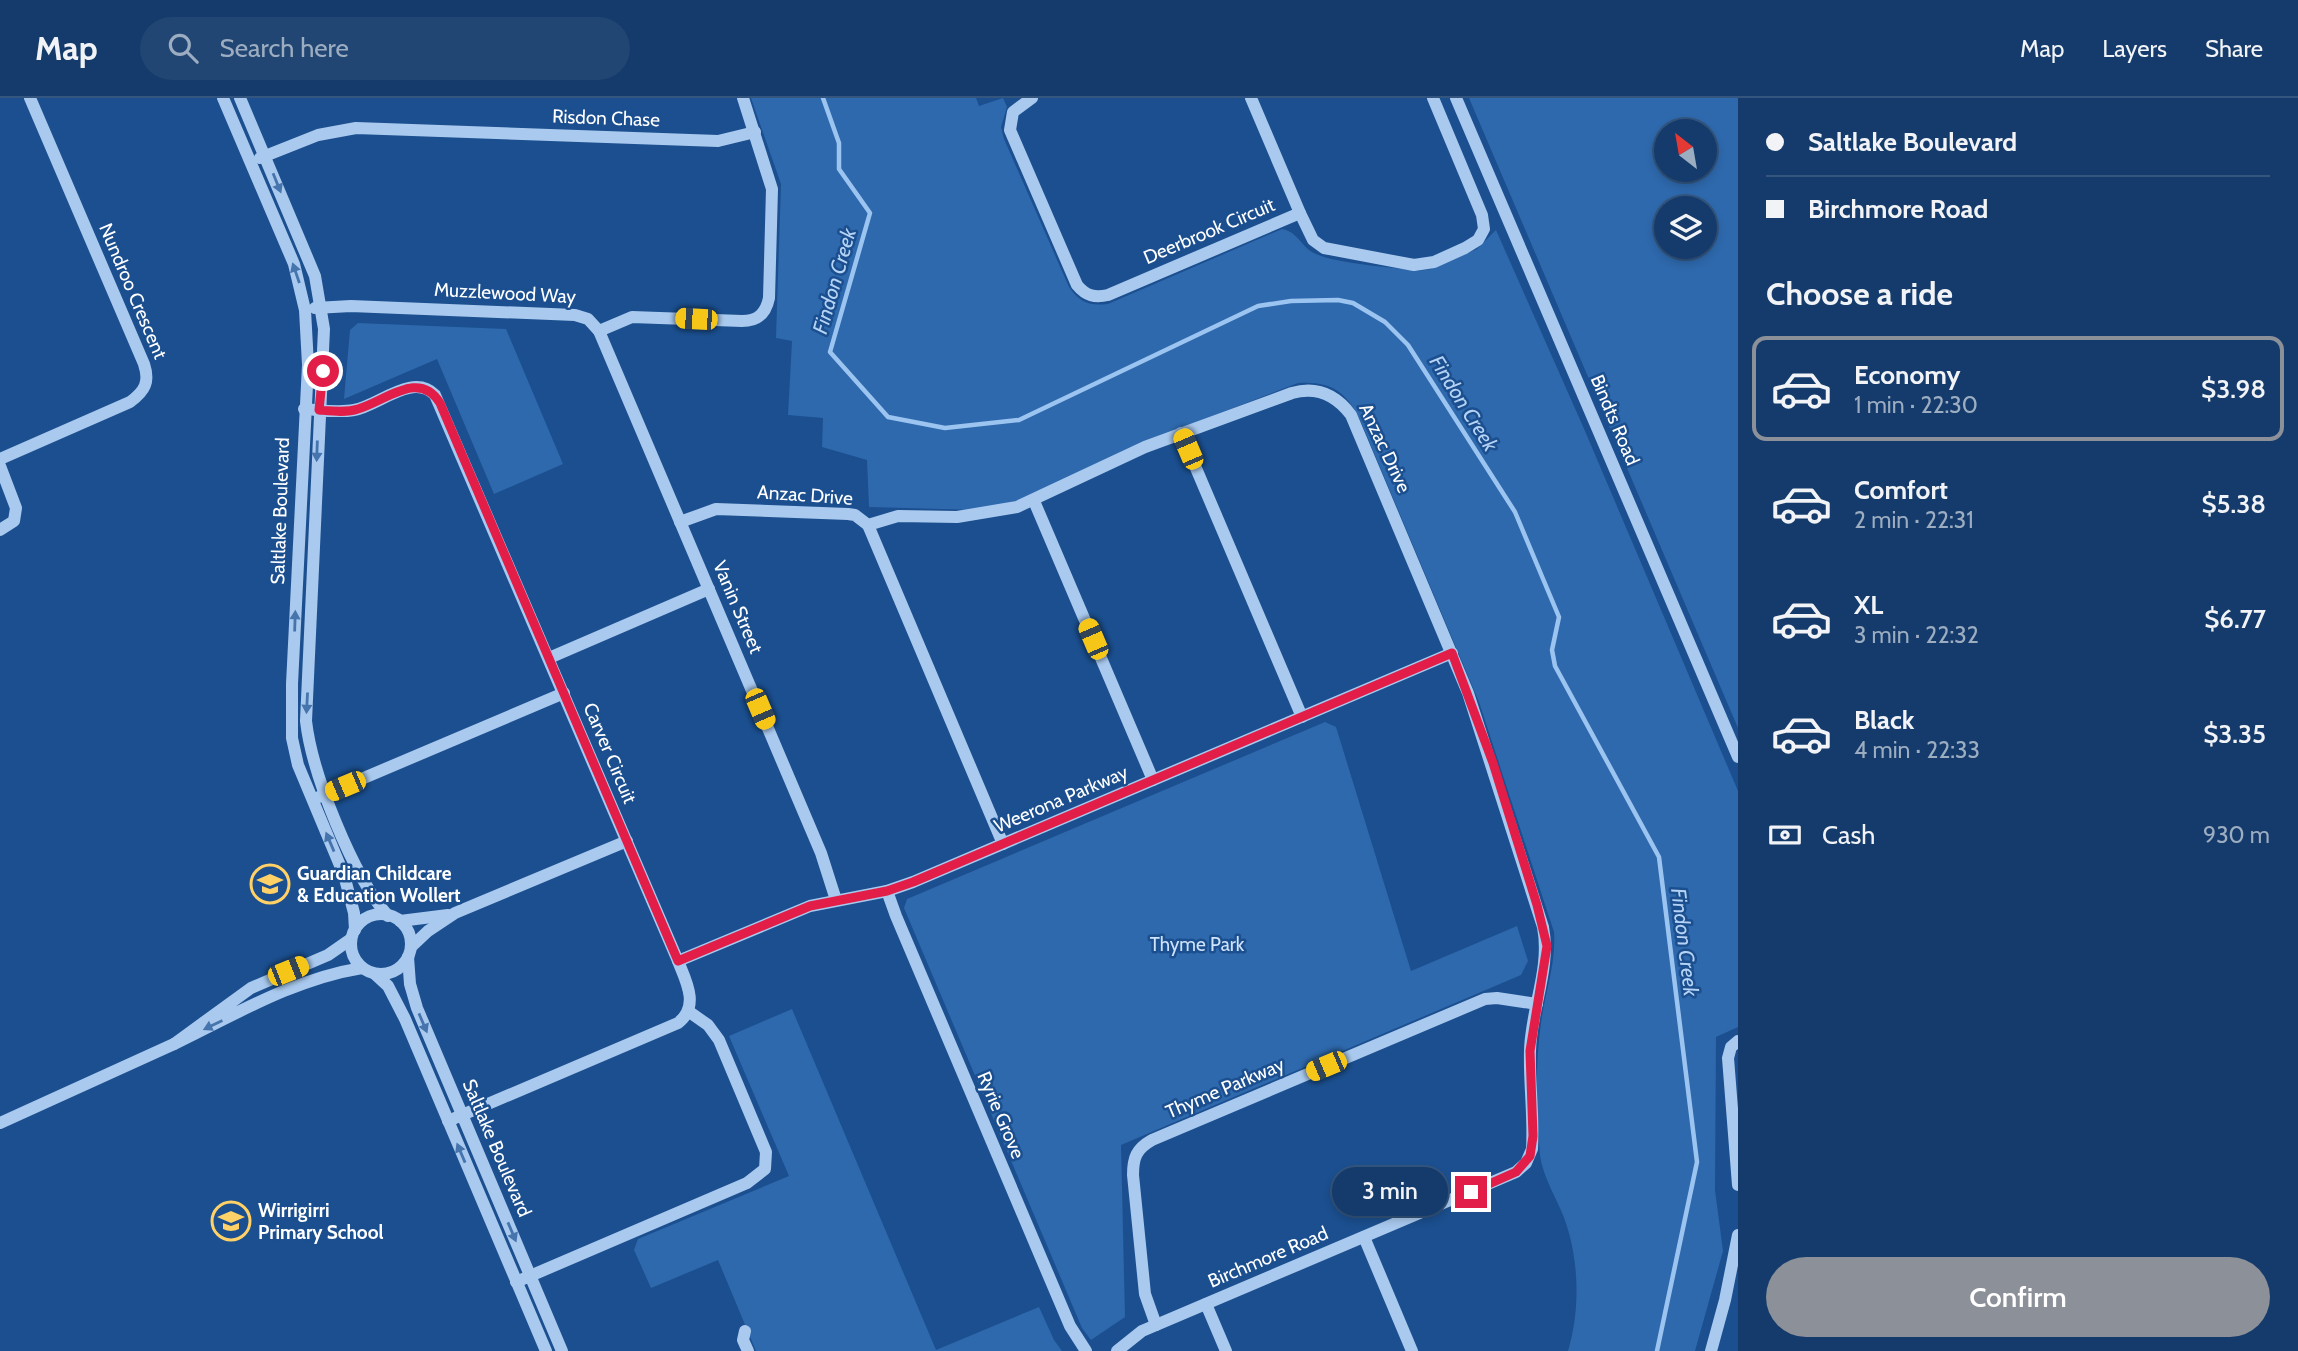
<!DOCTYPE html>
<meta charset="utf-8">
<style>
:root{--surface:#143b6b;--page:#214673;--text:#f1f3f6;--muted:#9dadc1;--line:#33557e;--accent:#8c9099}
body{margin:0;font-family:Cabin,sans-serif;background:var(--page);color:var(--text);height:100vh;display:flex;flex-direction:column;font-size:26px;white-space:nowrap}
*{box-sizing:border-box;margin:0}
p{font-size:23px;color:var(--muted)}
.icon{flex:none;width:38px;height:38px;fill:none;stroke:currentColor;stroke-width:2;stroke-linecap:round;stroke-linejoin:round}
.map{position:relative;flex:1;overflow:hidden}
.drawer{display:flex;flex-direction:column;background:var(--surface);width:560px}
.drawer>*{flex:none}
.top-card{display:grid;align-content:center;height:154px;padding:0 28px;background:var(--surface)}
.needle{width:46px;rotate:329deg}
.tools{position:absolute;left:1654px;top:21px;display:grid;gap:14px}
.tools a{display:grid;place-items:center;width:63px;height:63px;border-radius:50%;background:var(--surface);box-shadow:0 4px 10px #0003,0 0 0 2px var(--line);font-size:35px}
.end{position:absolute;width:32px;height:32px;margin:-16px;border:9px solid #e11d48;background:#fff;box-shadow:0 0 0 4px #fff}
.from{border-radius:50%}
.bubble{position:absolute;height:49px;border-radius:24px;background:var(--surface);box-shadow:0 4px 10px #0003,0 0 0 2px var(--line);font-size:23px;font-weight:600;line-height:49px;text-align:center}
.car{position:absolute;width:21px;height:42px;margin:-21px -10px;border-radius:9px;box-shadow:0 0 5px 2px #0007;background:linear-gradient(#f5c518 24%,#345 0 40%,#f5c518 0 76%,#345 0 86%,#f5c518 0)}
.top-card b{display:flex;align-items:center;gap:24px;height:66px;font-size:26px}
.top-card b+b{border-top:2px solid var(--line)}
.top-card i{width:18px;height:18px;background:var(--text)}
ul{padding:0;list-style:none}
li{display:flex;align-items:center;gap:21px;height:105px;margin:0 14px 10px;padding:0 14px;border:4px solid transparent;border-radius:14px}
li div{flex:1}
li b{display:block;font-size:26px}
li em{font-style:normal;font-weight:600}
li.active{border-color:var(--accent)}
li>.icon{width:63px;height:63px;stroke-width:1.5}
h2{padding:0 28px;font-size:32px;line-height:84px}
.pay{display:flex;align-items:center;gap:18px;height:77px;padding:0 28px;font-size:26px}
.pay p{margin-inline-start:auto}
.cta{display:flex;gap:14px;margin-top:auto;padding:14px 28px}
.cta a{flex:1;height:80px;border-radius:42px;background:var(--accent);color:#fff;font-size:28px;font-weight:600;line-height:80px;text-align:center}
header{display:flex;align-items:center;gap:42px;box-sizing:border-box;height:98px;padding:0 35px;background:var(--surface);border-bottom:2px solid var(--line)}
header strong{font-size:33px}
nav{display:flex;gap:38px;margin-inline-start:auto;font-size:24px}
.search{width:490px;height:63px;background:var(--page);display:flex;align-items:center;gap:18px;box-sizing:border-box;padding:0 24px;border-radius:38px;color:var(--muted);font-size:26px}
main{display:flex;flex:1;min-height:0}
.map>svg:first-child{display:block}
.green{fill:#2e69ad;fill-rule:evenodd}
.lines{fill:none;stroke-linecap:round;stroke-linejoin:round}
.stream{stroke:#9cc4f0;stroke-width:4.5}
.minor{stroke:#a9c9ee;stroke-width:12}
.oneway{fill:#4674ac}
.route{stroke:#e11d48;stroke-width:9}
.labels{text-anchor:middle;dominant-baseline:central;stroke-width:5;stroke-linejoin:round;paint-order:stroke}
.street-label{font-size:19px;fill:#fff;stroke:#1b4f8f}
.poi-label{font-size:19px;font-weight:bold;fill:#fff;stroke:#1b4f8f;text-anchor:start}
.park-label{font-size:19px;fill:#cfe3fa;stroke:#1b4f8f}
.water-label{font-size:21px;font-style:italic;fill:#b5d3f5;stroke:#1b4f8f}
</style>
<header>
<strong>Map</strong>
<div class="search"><svg class="icon" aria-label="search" viewBox="0 0 24 24"><circle cx="10" cy="10" r="6"/><path d="M15 15l6 6"/></svg>Search here</div>
<nav><a>Map</a><a>Layers</a><a>Share</a></nav>
</header>
<main>
<div class="map">
<svg width="1738" height="1253" viewBox="0 0 1738 1253">
<rect width="100%" height="100%" fill="#1b4f8f"/>
<g class="green">
<path d="M751,0H976L979,8L1003,0L1007,9L1001,29L1004,41L1069,189C1080,205 1090,208 1108,206L1282,131C1299,134 1301,150 1316,156C1338,166 1392,169 1418,173L1431,171L1477,151L1496,132L1585,333L1738,693V929L1716,939L1715,1092L1723,1153L1695,1253H1568C1581,1210 1579,1158 1563,1117C1555,1098 1542,1076 1540,1057C1536,1011 1535,962 1542,918C1547,888 1556,864 1554,834L1479,604L1361,324C1347,294 1332,283 1298,285L1127,351L1020,402L979,412L869,409L867,362L822,349L823,320L788,317L792,243L776,240L781,86Z"/>
<path d="M1469,0H1738V630ZM1666,33H1704V72H1666ZM1666,110H1704V149H1666Z"/>
<polygon points="358,225 506,231 563,366 494,396 437,261 344,301 350,232"/>
<polygon points="1325,624 1336,629 1411,873 1517,828 1528,863 1521,877 1121,1047 1125,1219 1091,1242 1082,1230 904,810 907,801"/>
<polygon points="792,911 936,1252 1039,1209 1054,1242 1062,1253 756,1253 718,1162 651,1190 634,1152 638,1141 789,1078 729,938"/>
</g>
<g class="lines">
<polyline class="stream" points="823,0 839,45 839,71 870,115 830,254 888,319 945,330 1019,322 1258,208 1291,203 1338,202 1353,205 1385,224 1408,247 1515,414 1559,519 1552,552 1555,568 1659,759 1697,1064 1657,1253"/>
<g class="minor">
<polyline points="223,0 294,166 305,212 308,267 292,586 292,640 298,667 344,777 354,815 355,832"/>
<path d="M240,0L315,178L324,231L306,623C312,676 353,778 388,818"/>
<path d="M1032,0L1013,14L1010,32L1077,187C1086,198 1095,200 1108,197L1300,115L1313,142L1324,150L1414,167L1434,164L1465,150L1478,142L1484,131L1482,117L1433,0"/>
<polyline points="1251,0 1300,115"/>
<polyline points="1456,0 1738,659"/>
<polyline points="260,60 318,37 356,30 718,43 755,34"/>
<path d="M315,210L351,208L575,217L588,221L599,233L632,219L742,223C758,223 766,215 769,200L772,91L743,0"/>
<polyline points="599,233 821,755 836,802"/>
<path d="M304,311C320,312 338,315 354,312C378,308 413,274 435,297L678,863C686,883 700,908 678,925L448,1023"/>
<polyline points="1181,335 1302,619"/>
<path d="M0,361L130,304C145,293 150,284 144,266L30,0"/>
<polyline points="0,368 16,410 14,423 0,432"/>
<polyline points="1034,403 1153,682"/>
<path d="M680,424L716,411L848,416L855,417L868,427L898,418L957,419L1017,409L1145,349L1292,295C1317,288 1336,297 1351,317L1468,595L1543,829C1551,871 1531,910 1530,953C1529,985 1534,1018 1532,1051L1526,1065L1516,1074L1142,1233L1117,1253"/>
<polyline points="868,427 1003,746"/>
<polyline points="549,560 709,491"/>
<polyline points="319,699 564,595"/>
<polyline points="887,793 896,818 1070,1228 1086,1253"/>
<circle cx="381" cy="846" r="30"/>
<polyline points="400,823 448,817"/>
<path d="M351,841L328,857L251,890L174,946C236,916 294,881 362,870"/>
<polyline points="411,849 428,833 455,815 627,743"/>
<polyline points="408,859 410,886 417,910 562,1253"/>
<polyline points="678,863 810,808 887,793 913,784 1452,555"/>
<polyline points="375,876 388,888 405,921 546,1253"/>
<polyline points="1738,943 1731,949 1728,960 1738,1087"/>
<polyline points="0,1025 174,946"/>
<polyline points="1364,1139 1412,1253"/>
<polyline points="516,1184 747,1085 765,1071 766,1054 719,942 708,927 688,913"/>
<polyline points="1206,1206 1226,1253"/>
<path d="M1156,1227L1145,1196L1133,1077C1133,1060 1136,1051 1152,1042L1485,901L1497,900L1537,906"/>
<polyline points="745,1233 743,1242 748,1253"/>
<polyline points="1711,1253 1725,1202 1738,1137"/>
</g>
</g>
<defs><path id="oneway-solid" d="M-6-.8H1V-3.2L6.5 0L1 3.2V.8H-6Z" transform="scale(1.75)"/></defs>
<g class="oneway">
<use href="#oneway-solid" transform="translate(277 85) rotate(68)"/>
<use href="#oneway-solid" transform="translate(296 175) rotate(-109)"/>
<use href="#oneway-solid" transform="translate(317 353) rotate(92)"/>
<use href="#oneway-solid" transform="translate(295 523) rotate(-88)"/>
<use href="#oneway-solid" transform="translate(307 605) rotate(93)"/>
<use href="#oneway-solid" transform="translate(330 744) rotate(-113)"/>
<use href="#oneway-solid" transform="translate(423 925) rotate(67)"/>
<use href="#oneway-solid" transform="translate(213 927) rotate(154)"/>
<use href="#oneway-solid" transform="translate(461 1055) rotate(-113)"/>
<use href="#oneway-solid" transform="translate(512 1134) rotate(67)"/>
</g>
<g class="lines">
<path class="route" d="M323,273L319,312C331,313 346,315 358,311C386,303 419,271 440,305L678,863L810,808L887,793L913,784L1452,555L1493,665L1537,807L1547,848L1530,953L1533,1038L1530,1058L1516,1074L1471,1094"/>
</g>
<defs>
<symbol id="school-ring" viewBox="-11 -11 22 22"><circle r="9.5" fill="#1b4f8f" stroke="#ffd166" stroke-width="1.5"/><path d="M0-5L7-2L0 1L-7-2ZM-4 1L0 2.5L4 1V4Q0 6-4 4Z" fill="#ffd166"/></symbol>
</defs>
<g fill-rule="evenodd">
<use href="#school-ring" x="248" y="764" width="44" height="44"/>
<use href="#school-ring" x="209" y="1101" width="44" height="44"/>
</g>
<g class="labels">
<g class="street-label">
<text transform="translate(606 20) rotate(2)">Risdon Chase</text>
<text transform="translate(1209 133) rotate(-23)">Deerbrook Circuit</text>
<text transform="translate(133 193) rotate(67)">Nundroo Crescent</text>
<text transform="translate(505 195) rotate(3)">Muzzlewood Way</text>
<text transform="translate(1615 322) rotate(67)">Bindts Road</text>
<text transform="translate(1385 350) rotate(65)">Anzac Drive</text>
<text transform="translate(805 397) rotate(4)">Anzac Drive</text>
<text transform="translate(280 413) rotate(-88)">Saltlake Boulevard</text>
<text transform="translate(738 509) rotate(67)">Vanin Street</text>
<text transform="translate(610 655) rotate(67)">Carver Circuit</text>
<text transform="translate(1061 701) rotate(-23)">Weerona Parkway</text>
<text transform="translate(1225 990) rotate(-23)">Thyme Parkway</text>
<text transform="translate(1001 1017) rotate(67)">Ryrie Grove</text>
<text transform="translate(497 1050) rotate(67)">Saltlake Boulevard</text>
<text transform="translate(1268 1159) rotate(-23)">Birchmore Road</text>
</g>
<g class="poi-label">
<text x="297" y="775">Guardian Childcare<tspan x="297" dy="22">&amp; Education Wollert</tspan></text>
<text x="258" y="1112">Wirrigirri<tspan x="258" dy="22">Primary School</tspan></text>
</g>
<g class="park-label">
<text x="1197" y="846">Thyme Park</text>
</g>
<g class="water-label">
<text transform="translate(834 183) rotate(-74)">Findon Creek</text>
<text transform="translate(1464 305) rotate(58)">Findon Creek</text>
<text transform="translate(1685 844) rotate(83)">Findon Creek</text>
</g>
</g>
</svg>
<div class="tools">
<a><svg class="needle" viewBox="-14 -14 28 28"><path d="M0-13l5 13h-10z" fill="#e53935"/><path d="M0 13l5-13h-10z" fill="#9dadc1"/></svg></a>
<a><svg class="icon" aria-label="layers" viewBox="0 0 24 24"><path d="M12 4l9 5-9 5-9-5zM3 14l9 5 9-5"/></svg></a>
</div>
<i class="end from" style="left:323px;top:273px"></i>
<i class="end" style="left:1471px;top:1094px"></i>
<div class="bubble" style="left:1332px;top:1069px;width:116px">3 min</div>
<i class="car" style="left:696px;top:221px;rotate:273deg"></i>
<i class="car" style="left:1188px;top:351px;rotate:337deg"></i>
<i class="car" style="left:1093px;top:541px;rotate:337deg"></i>
<i class="car" style="left:760px;top:611px;rotate:157deg"></i>
<i class="car" style="left:345px;top:688px;rotate:247deg"></i>
<i class="car" style="left:288px;top:873px;rotate:68deg"></i>
<i class="car" style="left:1326px;top:968px;rotate:247deg"></i>
</div>
<section class="drawer">
<div class="top-card">
<b><i class="from"></i>Saltlake Boulevard</b>
<b><i></i>Birchmore Road</b>
</div>
<h2>Choose a ride</h2>
<ul>
<li class="active"><svg class="icon" aria-label="car" viewBox="0 0 24 24"><path d="M5 17H2v-5l4-1 3-4h7l3 4 3 1v5h-3M9 17h6M6 11h13"/><circle cx="7" cy="17" r="2"/><circle cx="17" cy="17" r="2"/></svg><div><b>Economy</b><p>1 min · 22:30</p></div><em>$3.98</em></li>
<li><svg class="icon" aria-label="car" viewBox="0 0 24 24"><path d="M5 17H2v-5l4-1 3-4h7l3 4 3 1v5h-3M9 17h6M6 11h13"/><circle cx="7" cy="17" r="2"/><circle cx="17" cy="17" r="2"/></svg><div><b>Comfort</b><p>2 min · 22:31</p></div><em>$5.38</em></li>
<li><svg class="icon" aria-label="car" viewBox="0 0 24 24"><path d="M5 17H2v-5l4-1 3-4h7l3 4 3 1v5h-3M9 17h6M6 11h13"/><circle cx="7" cy="17" r="2"/><circle cx="17" cy="17" r="2"/></svg><div><b>XL</b><p>3 min · 22:32</p></div><em>$6.77</em></li>
<li><svg class="icon" aria-label="car" viewBox="0 0 24 24"><path d="M5 17H2v-5l4-1 3-4h7l3 4 3 1v5h-3M9 17h6M6 11h13"/><circle cx="7" cy="17" r="2"/><circle cx="17" cy="17" r="2"/></svg><div><b>Black</b><p>4 min · 22:33</p></div><em>$3.35</em></li>
</ul>
<div class="pay"><svg class="icon" aria-label="cash" viewBox="0 0 24 24"><path d="M3 7h18v10H3z"/><circle cx="12" cy="12" r="2"/></svg>Cash<p>930 m</p></div>
<div class="cta"><a>Confirm</a></div>
</section>
</main>
